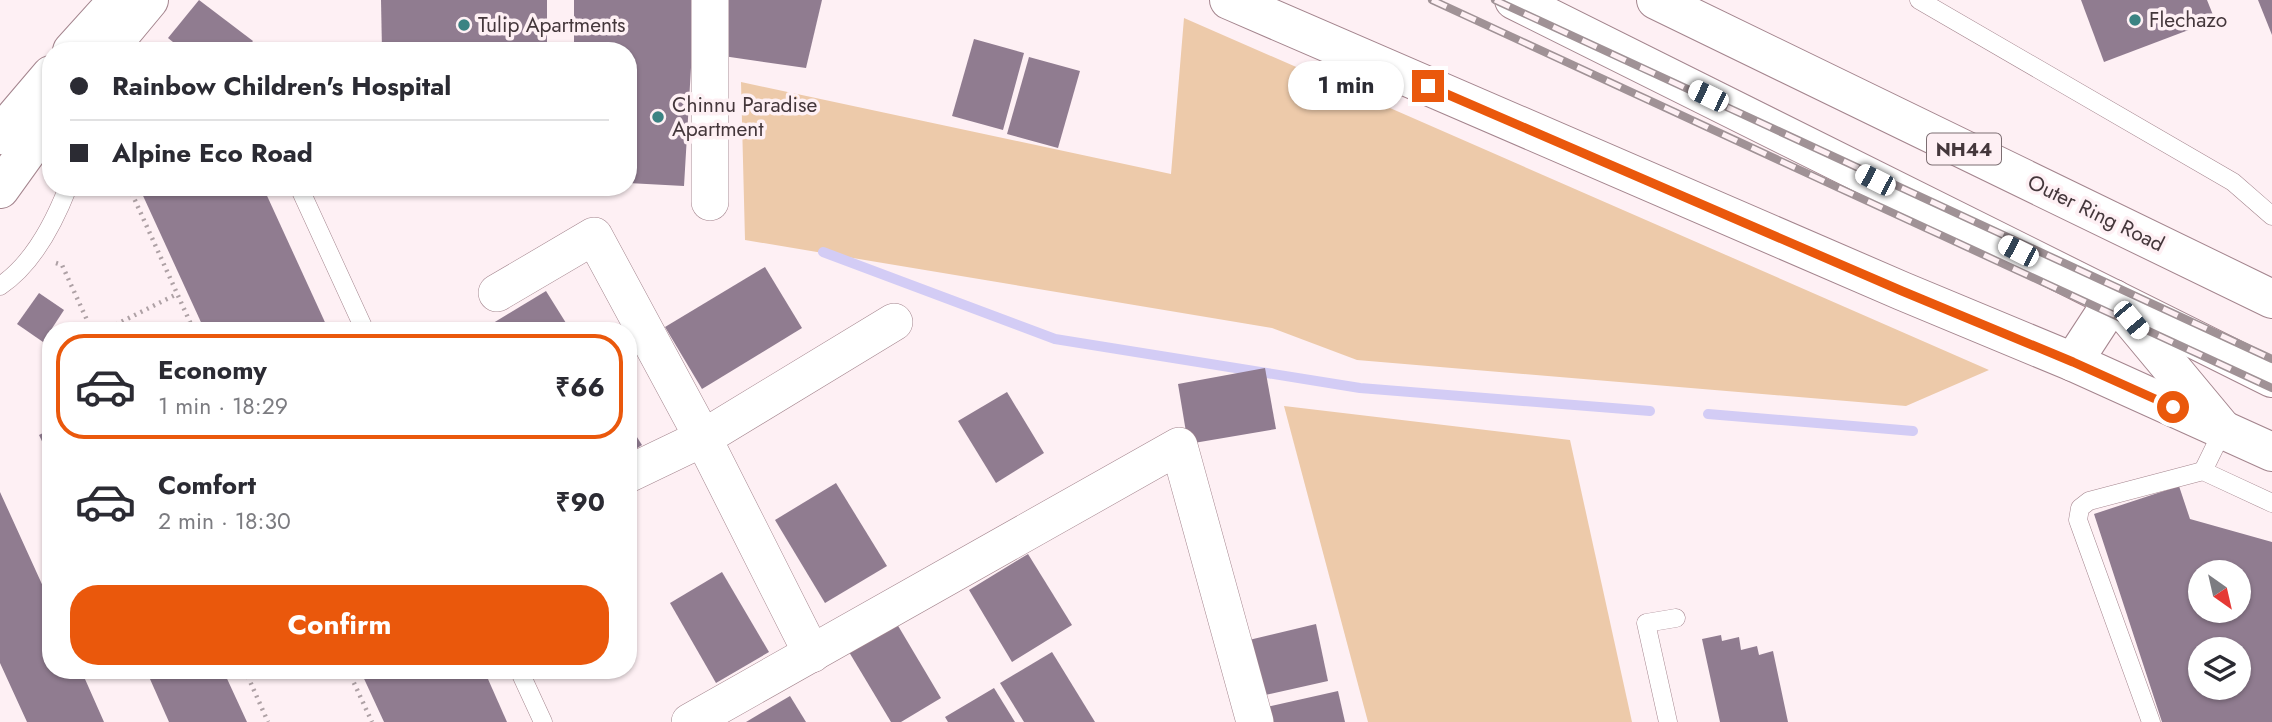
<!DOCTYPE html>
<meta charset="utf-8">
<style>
:root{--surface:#fff;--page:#f2f2f3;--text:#2b2b33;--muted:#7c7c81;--line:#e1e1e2;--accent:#ea580c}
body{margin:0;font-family:Jost,sans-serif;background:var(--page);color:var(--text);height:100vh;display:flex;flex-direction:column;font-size:26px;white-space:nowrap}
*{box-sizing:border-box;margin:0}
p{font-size:23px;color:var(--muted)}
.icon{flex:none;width:38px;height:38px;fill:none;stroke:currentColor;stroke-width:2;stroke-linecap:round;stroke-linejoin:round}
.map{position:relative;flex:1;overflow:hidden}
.sheet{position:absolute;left:42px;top:322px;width:595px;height:357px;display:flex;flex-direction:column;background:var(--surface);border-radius:28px;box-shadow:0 2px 5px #0004}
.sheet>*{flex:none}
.top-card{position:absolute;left:42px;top:42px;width:595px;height:154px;border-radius:28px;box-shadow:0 2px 5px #0004;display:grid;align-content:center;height:154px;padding:0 28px;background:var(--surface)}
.needle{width:46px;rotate:146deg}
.fabs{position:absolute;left:2188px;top:560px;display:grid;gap:14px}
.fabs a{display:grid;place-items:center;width:63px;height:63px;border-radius:50%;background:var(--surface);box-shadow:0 2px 5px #0004;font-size:35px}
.end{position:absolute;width:32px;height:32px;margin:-16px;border:9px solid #ea580c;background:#fff;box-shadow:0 0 0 4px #fff}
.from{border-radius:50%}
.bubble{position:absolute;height:49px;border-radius:24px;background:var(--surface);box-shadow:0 2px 5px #0004;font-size:23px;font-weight:700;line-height:49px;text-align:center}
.car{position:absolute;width:21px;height:42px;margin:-21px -10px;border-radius:9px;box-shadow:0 0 5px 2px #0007;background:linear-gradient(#fff 24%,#345 0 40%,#fff 0 76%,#345 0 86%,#fff 0)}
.top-card b{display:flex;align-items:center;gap:24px;height:66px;font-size:26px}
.top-card b+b{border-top:2px solid var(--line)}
.top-card i{width:18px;height:18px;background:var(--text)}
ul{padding:12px 0 0;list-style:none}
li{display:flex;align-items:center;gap:21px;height:105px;margin:0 14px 10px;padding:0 14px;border:4px solid transparent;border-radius:28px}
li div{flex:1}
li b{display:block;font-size:26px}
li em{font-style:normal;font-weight:700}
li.selected{border-color:var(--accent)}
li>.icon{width:63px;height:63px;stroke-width:1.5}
.cta{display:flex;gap:14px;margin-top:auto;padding:14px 28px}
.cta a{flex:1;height:80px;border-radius:28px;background:var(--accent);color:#fff;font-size:28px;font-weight:700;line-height:80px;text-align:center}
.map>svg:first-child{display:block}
.green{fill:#edcaaa}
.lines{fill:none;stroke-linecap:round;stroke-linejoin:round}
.stream{stroke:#d3ccf5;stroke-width:10}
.building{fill:#907c90;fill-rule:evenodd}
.service-casing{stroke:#a4858e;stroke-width:19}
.minor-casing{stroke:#a4858e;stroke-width:38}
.tertiary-casing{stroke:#a4858e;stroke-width:40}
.trunk-casing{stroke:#a4858e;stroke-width:40}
.path{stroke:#aea1a5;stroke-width:4.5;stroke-dasharray:2 5;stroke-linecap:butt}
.service{stroke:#fff;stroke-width:18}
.minor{stroke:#fff;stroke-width:37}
.tertiary{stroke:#fff;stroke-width:38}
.trunk{stroke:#fff;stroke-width:38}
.rail-casing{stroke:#a09296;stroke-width:8}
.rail{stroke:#fef0f4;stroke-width:5;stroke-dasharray:16;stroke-linecap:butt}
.route{stroke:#ea580c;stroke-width:9}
.poi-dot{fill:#3b8383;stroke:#fef0f4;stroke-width:2.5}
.labels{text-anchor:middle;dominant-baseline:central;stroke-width:7;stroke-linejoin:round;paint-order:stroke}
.shield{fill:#fef0f4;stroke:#7c6e72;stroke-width:2}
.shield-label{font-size:19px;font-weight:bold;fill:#44373b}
.poi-label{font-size:21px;fill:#44373b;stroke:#fef0f4;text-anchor:start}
.street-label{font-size:21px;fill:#44373b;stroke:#fef0f4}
</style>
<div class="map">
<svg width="2272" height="722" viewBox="0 0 2272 722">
<rect width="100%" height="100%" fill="#fef0f4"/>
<g class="green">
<polygon points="1184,18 1989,370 1906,406 1357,360 1272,328 745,240 741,82 1171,174"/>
<polygon points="1284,406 1570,440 1632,722 1368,722"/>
</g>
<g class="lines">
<g class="stream">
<polyline points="823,252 1055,339 1360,388 1650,411"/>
<polyline points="1708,414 1913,431"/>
</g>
</g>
<g class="building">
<polygon points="199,0 253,41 245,51 184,51 168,38"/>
<polygon points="381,0 547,0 547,51 382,51"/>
<polygon points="574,0 695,0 684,186 628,183 628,51 574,51"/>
<polygon points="723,0 822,0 806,68 723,56"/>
<polygon points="2081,0 2207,0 2215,20 2104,62"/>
<polygon points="2258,0 2272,0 2272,35"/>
<polygon points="974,39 1024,53 1003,130 952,116"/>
<polygon points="1029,57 1080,71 1058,148 1007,134"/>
<polygon points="139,187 263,187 329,331 205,331"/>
<polygon points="765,267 802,328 702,389 665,327"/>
<polygon points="546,291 571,331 480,331"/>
<polygon points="39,293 64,310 43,342 17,324"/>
<polygon points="1265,368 1276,429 1188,444 1178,384"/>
<polygon points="1007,392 1044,453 996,483 958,421"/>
<polygon points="628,423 642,445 628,454"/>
<polygon points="51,429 51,460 39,435"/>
<polygon points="836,483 887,566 825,603 775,520"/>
<path d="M2179,486L2190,519L2272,542V722H2162L2094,514ZM2200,572H2238V611H2200ZM2200,649H2238V688H2200Z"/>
<polygon points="0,492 51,604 51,670 81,670 104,722 27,722 0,663"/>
<polygon points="1028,554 1072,625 1012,662 969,590"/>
<polygon points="722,572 769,652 716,683 670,603"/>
<polygon points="897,624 941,698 901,722 891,722 849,652"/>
<polygon points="1316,624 1328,681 1261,696 1249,640"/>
<polygon points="1721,635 1722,641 1739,637 1741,650 1757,646 1759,655 1773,651 1788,722 1720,722 1702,639"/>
<polygon points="1052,652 1095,722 1024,722 1000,683"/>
<polygon points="146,670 223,670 247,722 169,722"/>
<polygon points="360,670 484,670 507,722 384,722"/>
<polygon points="994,688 1015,722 948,722 945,717"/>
<polygon points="1338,691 1345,722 1265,722 1262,708"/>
<polygon points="790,696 806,722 746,722"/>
</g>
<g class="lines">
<defs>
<g id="service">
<polyline points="1919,0 2233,182 2272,216"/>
<polyline points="299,187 365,331"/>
<path d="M0,286C33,264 54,223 68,187"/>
<polyline points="2203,471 2223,430"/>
<polyline points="519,670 543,722"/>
<polyline points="1668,722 1646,623 1676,618"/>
<polyline points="2151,722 2078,520 2080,508 2089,501 2203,471 2272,503"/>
</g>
<g id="minor">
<polyline points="710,202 710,0"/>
<polyline points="497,293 594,236 703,438 812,654"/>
<polyline points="628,474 703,438 894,322"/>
<polyline points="690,722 1179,446 1255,722"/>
</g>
<g id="tertiary">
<polyline points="1229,0 1902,291 2073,362 2272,452"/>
<polyline points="110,47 149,0"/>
<polyline points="72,51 118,0"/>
<polyline points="0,135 51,75"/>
<polyline points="0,189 51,118"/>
</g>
<g id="trunk">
<polyline points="1514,0 2272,378"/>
<polyline points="1656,0 2272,299"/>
<polyline points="2124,311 2223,430"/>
<polyline points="2073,362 2114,299"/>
</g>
</defs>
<use href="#service" class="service-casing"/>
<use href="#minor" class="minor-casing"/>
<use href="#tertiary" class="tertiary-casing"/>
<use href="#trunk" class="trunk-casing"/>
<g class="path">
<polyline points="129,187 194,331"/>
<polyline points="56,263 62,265 92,331"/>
<polyline points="103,331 177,294"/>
<polyline points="245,670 268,722"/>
<polyline points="348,670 372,722"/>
</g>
<use href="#service" class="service"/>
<use href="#minor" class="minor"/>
<use href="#tertiary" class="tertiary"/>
<use href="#trunk" class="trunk"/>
<defs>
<g id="rail">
<polyline points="1432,0 2272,388"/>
<polyline points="1495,0 2272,359"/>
</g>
</defs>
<use href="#rail" class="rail-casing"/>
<use href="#rail" class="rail"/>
</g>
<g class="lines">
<polyline class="route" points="1428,86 1902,291 2073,362 2173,407"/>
</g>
<g class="poi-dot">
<circle cx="2135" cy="20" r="7"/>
<circle cx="464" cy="25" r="7"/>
<circle cx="658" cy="117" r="7"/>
</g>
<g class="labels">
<rect class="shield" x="1927" y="133.5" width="74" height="31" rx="5"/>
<g class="shield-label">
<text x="1964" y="149">NH44</text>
</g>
<g class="poi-label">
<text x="2149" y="20">Flechazo</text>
<text x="478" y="25">Tulip Apartments</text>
<text x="672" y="105">Chinnu Paradise<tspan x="672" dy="24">Apartment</tspan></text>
</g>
<g class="street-label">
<text transform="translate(2096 213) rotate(26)">Outer Ring Road</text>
</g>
</g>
</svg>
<div class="fabs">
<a><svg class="needle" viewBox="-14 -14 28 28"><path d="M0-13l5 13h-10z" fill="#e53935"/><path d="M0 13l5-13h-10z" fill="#7c7c81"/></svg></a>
<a><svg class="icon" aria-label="layers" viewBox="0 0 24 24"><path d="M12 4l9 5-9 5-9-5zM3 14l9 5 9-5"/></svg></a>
</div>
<i class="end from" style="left:2173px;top:407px"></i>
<i class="end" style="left:1428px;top:86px"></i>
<div class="bubble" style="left:1288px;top:61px;width:116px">1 min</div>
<i class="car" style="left:1708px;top:96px;rotate:296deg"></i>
<i class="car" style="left:1875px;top:180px;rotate:297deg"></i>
<i class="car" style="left:2018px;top:251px;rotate:297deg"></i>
<i class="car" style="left:2131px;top:320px;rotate:140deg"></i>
<div class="top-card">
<b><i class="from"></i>Rainbow Children's Hospital</b>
<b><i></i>Alpine Eco Road</b>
</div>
<section class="sheet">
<ul>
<li class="selected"><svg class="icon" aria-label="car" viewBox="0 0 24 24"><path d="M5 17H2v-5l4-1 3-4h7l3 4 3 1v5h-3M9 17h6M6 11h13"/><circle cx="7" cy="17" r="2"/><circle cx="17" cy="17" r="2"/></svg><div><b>Economy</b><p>1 min · 18:29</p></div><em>₹66</em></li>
<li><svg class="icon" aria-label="car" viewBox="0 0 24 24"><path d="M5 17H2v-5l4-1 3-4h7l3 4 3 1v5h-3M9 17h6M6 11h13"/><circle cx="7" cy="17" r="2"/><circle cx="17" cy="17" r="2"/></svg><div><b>Comfort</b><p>2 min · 18:30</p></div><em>₹90</em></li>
</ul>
<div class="cta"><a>Confirm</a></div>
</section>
</div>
